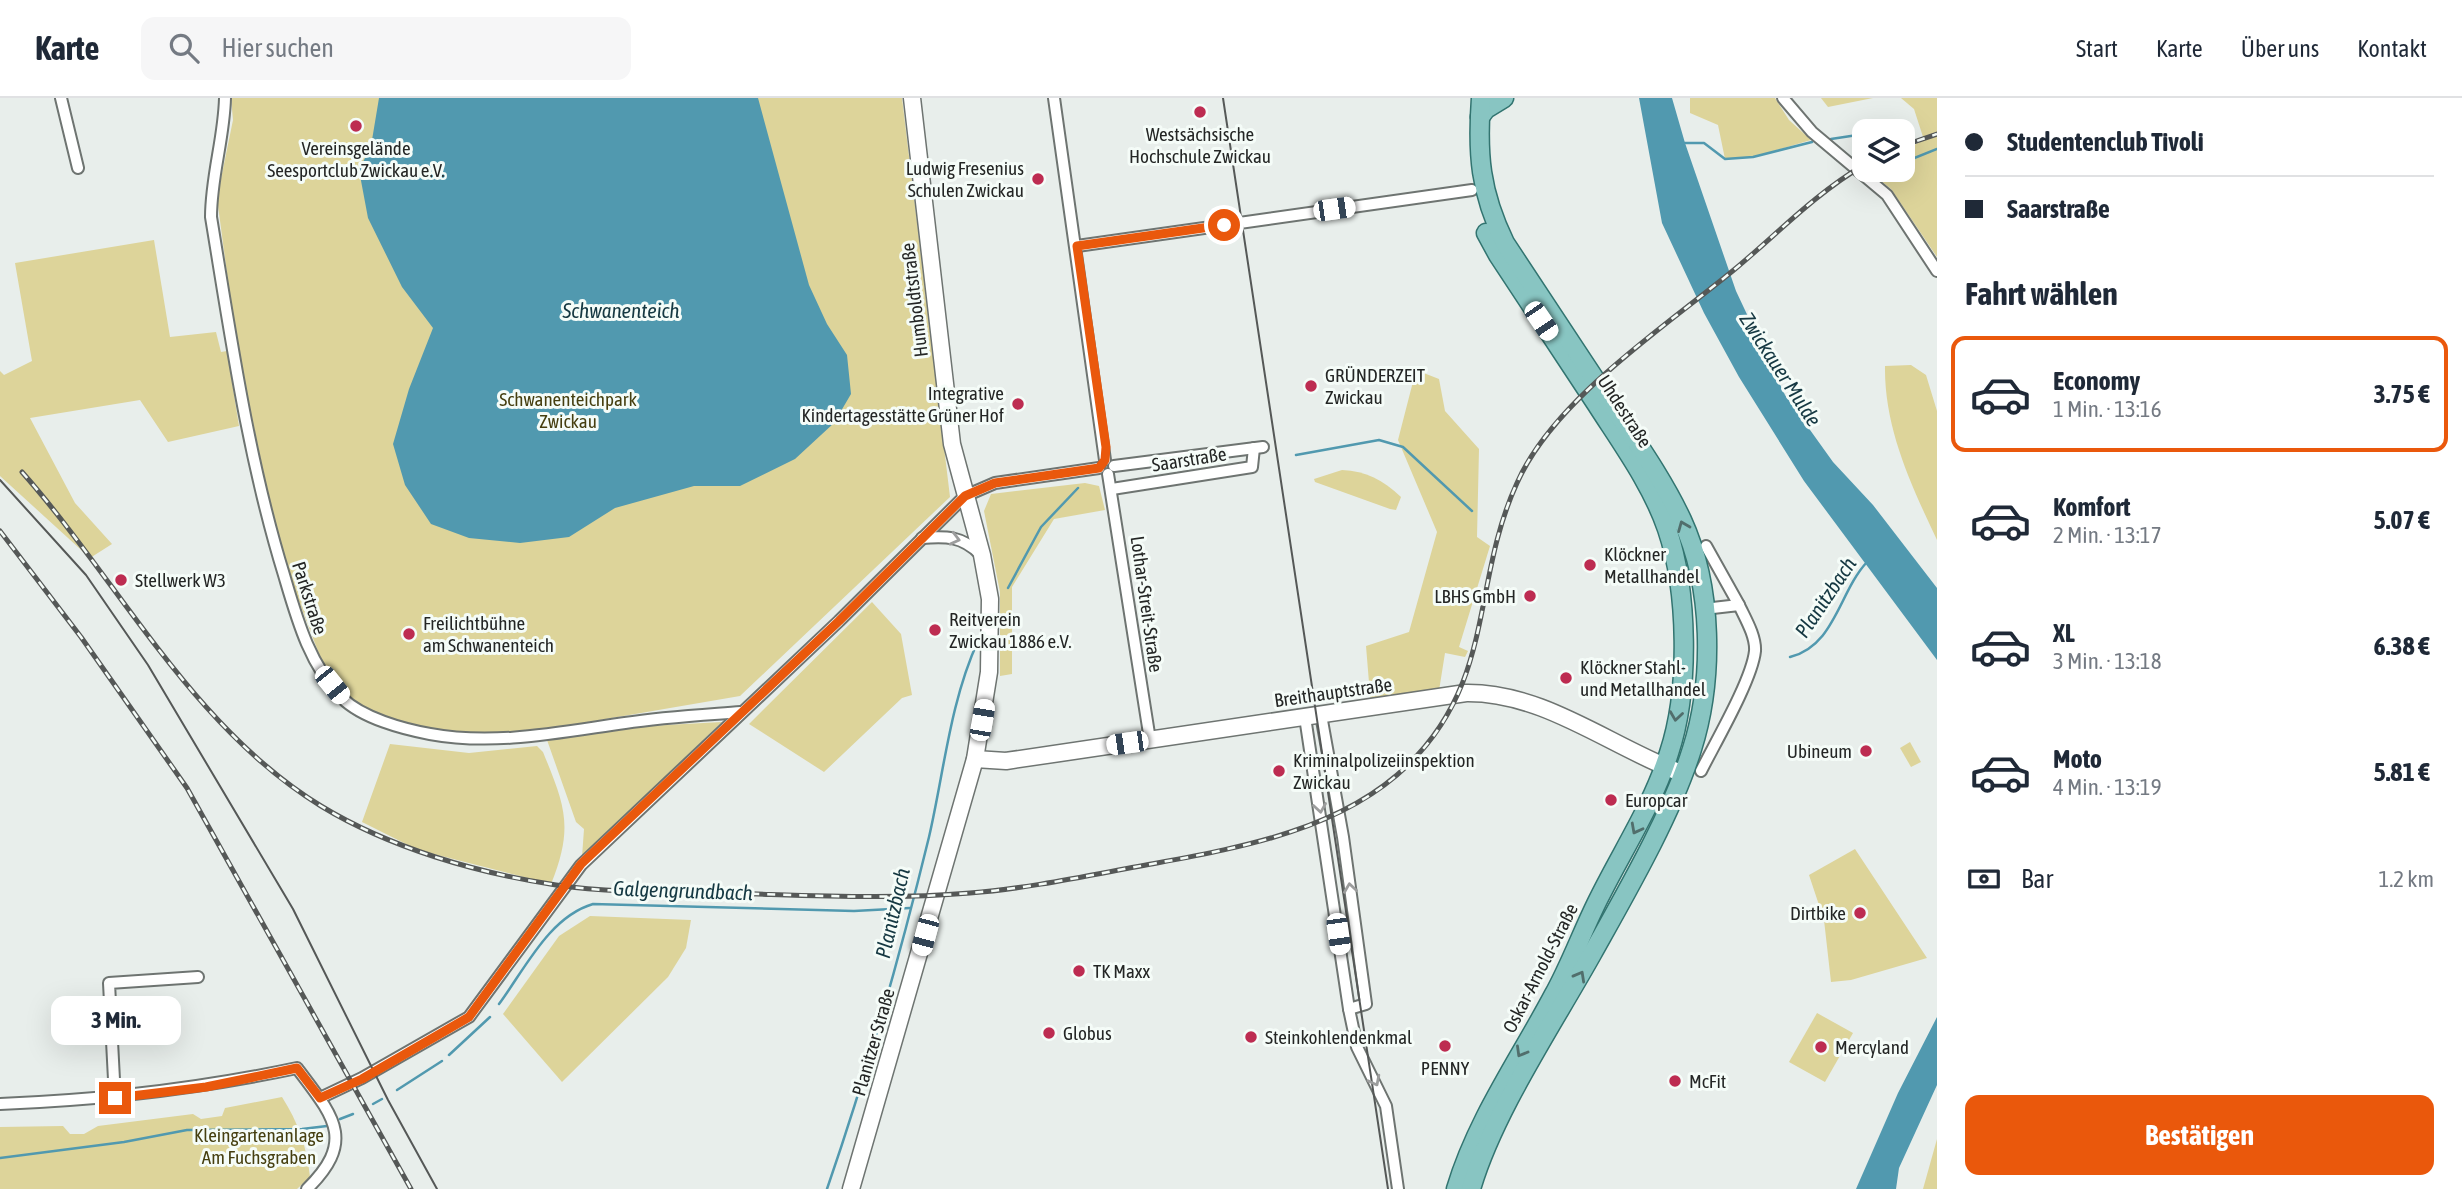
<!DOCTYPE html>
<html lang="de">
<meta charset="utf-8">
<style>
:root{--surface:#fff;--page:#f6f6f7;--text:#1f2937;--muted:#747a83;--line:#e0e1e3;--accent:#ea580c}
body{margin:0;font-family:"Asap Condensed",sans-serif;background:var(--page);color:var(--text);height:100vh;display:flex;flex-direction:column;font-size:26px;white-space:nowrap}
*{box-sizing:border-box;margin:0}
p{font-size:23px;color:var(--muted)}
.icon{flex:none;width:38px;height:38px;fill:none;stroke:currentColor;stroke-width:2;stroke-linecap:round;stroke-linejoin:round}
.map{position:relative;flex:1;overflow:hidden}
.drawer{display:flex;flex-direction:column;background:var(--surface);width:525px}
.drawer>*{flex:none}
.top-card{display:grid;align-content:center;height:154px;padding:0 28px;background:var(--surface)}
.tools{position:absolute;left:1852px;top:21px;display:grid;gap:14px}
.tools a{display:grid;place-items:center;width:63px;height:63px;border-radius:14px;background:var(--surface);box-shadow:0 7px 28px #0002;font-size:35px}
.end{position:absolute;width:32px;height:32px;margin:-16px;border:9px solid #ea580c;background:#fff;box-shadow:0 0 0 4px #fff}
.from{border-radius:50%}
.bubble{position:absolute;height:49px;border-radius:14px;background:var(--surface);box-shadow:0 7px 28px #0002;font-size:23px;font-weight:700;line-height:49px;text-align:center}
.car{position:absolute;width:21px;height:42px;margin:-21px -10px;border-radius:9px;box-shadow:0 0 5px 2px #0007;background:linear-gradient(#fff 24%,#345 0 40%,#fff 0 76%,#345 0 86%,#fff 0)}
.top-card b{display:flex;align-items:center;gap:24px;height:66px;font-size:26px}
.top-card b+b{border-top:2px solid var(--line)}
.top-card i{width:18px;height:18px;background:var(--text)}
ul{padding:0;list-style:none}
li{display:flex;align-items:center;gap:21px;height:116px;margin:0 14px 10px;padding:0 14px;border:4px solid transparent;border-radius:14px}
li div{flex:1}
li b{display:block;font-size:26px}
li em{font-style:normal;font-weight:700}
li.active{border-color:var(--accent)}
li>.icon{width:63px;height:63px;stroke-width:1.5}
h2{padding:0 28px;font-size:32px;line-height:84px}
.pay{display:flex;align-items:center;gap:18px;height:77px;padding:0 28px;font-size:26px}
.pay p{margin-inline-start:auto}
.cta{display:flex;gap:14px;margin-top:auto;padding:14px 28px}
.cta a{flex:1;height:80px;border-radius:14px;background:var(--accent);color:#fff;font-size:28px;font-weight:700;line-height:80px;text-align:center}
header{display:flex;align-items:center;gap:42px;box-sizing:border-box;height:98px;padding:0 35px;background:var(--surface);border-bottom:2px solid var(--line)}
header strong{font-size:33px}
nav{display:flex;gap:38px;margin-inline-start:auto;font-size:24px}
.search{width:490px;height:63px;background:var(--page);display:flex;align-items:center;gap:18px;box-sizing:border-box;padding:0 24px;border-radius:14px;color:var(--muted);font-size:26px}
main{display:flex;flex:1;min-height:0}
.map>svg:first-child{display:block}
.green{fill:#ddd49a}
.water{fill:#5199af}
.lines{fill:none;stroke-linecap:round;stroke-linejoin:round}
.stream{stroke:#5199af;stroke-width:2.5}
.street-casing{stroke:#6e7471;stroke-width:14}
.secondary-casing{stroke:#6e7471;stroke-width:19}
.primary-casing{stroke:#327470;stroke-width:21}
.street{stroke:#fff;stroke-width:10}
.secondary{stroke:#fff;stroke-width:16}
.primary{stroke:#88c5c2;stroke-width:18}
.tram{stroke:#555857;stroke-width:2}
.rail-casing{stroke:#555857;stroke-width:5}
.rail{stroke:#f5fcf8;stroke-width:2.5;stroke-dasharray:8;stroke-linecap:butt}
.oneway{stroke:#516e6c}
.oneway2{stroke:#9c9d9d}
.route{stroke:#ea580c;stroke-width:9}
.poi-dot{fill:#bd2c51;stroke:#f5fcf8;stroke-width:2.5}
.labels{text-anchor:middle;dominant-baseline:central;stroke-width:6;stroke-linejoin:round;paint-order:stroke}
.poi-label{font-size:19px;fill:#242625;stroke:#f5fcf8;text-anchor:start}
.street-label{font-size:19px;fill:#242625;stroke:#f5fcf8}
.park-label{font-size:19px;fill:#463f10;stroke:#f5fcf8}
.water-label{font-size:21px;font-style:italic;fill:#153842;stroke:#f5fcf8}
</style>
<header>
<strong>Karte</strong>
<div class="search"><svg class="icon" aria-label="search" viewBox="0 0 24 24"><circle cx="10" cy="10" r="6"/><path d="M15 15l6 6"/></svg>Hier suchen</div>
<nav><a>Start</a><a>Karte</a><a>Über uns</a><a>Kontakt</a></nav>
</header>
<main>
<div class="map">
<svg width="1937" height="1091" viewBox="0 0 1937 1091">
<rect width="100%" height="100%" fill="#e8eeeb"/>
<g class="green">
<polygon points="231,0 902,0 950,399 740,598 536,633 479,638 435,635 382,619 359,607 342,593 326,574 288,475 270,405 237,251 217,100 233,22"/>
<polygon points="1690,0 1775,0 1789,22 1811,42 1753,59 1725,61 1718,27 1690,15"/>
<polygon points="1821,0 1873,0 1828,9"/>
<polygon points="1901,0 1937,0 1937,159 1891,91 1867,72 1902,72 1902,53 1924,42 1914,11"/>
<polygon points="154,142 170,239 216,234 221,254 227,253 239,328 168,344 140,302 30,320 75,405 112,446 90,460 0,378 0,273 4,277 32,263 15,165"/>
<path d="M1911,267L1926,277L1937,313V442C1911,387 1884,330 1885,268Z"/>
<polygon points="1416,272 1439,281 1445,313 1479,351 1477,439 1490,448 1459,549 1468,553 1465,559 1445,555 1438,599 1371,609 1366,548 1409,534 1437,434 1398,342"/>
<path d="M1342,372C1366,373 1383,382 1401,399L1396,412L1390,411L1315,384L1314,381Z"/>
<polygon points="1085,385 1099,388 1105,412 1054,421 1012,489 1012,576 1000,578 1000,494 984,413 991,396"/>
<polygon points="872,504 901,536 912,597 902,600 824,674 749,626"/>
<polygon points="722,624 582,759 584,731 576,724 547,642 629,629"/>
<polygon points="1910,644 1921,664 1911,669 1900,650"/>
<path d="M390,646L469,655L537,648L543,654C565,708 574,729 551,786L418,752L362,724Z"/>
<polygon points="1855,751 1927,860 1851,882 1831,884 1824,822 1809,777"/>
<polygon points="590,818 691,822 686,850 668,879 562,984 503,916 559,838"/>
<polygon points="1817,915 1853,935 1825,984 1789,964"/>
<path d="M282,999C298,1024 307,1049 310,1079L297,1091H0V1029L63,1028L70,1036H84L98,1028L193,1016L201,1021L222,1018L225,1010Z"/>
<polygon points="1937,1041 1937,1091 1923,1091"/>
</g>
<g class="water">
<polygon points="379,0 758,0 809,187 827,226 847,257 851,296 834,325 795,361 740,388 694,388 615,410 569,439 520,445 469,440 431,426 405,387 393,346 409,291 433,230 402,189 368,120 359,72 371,48"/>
<polygon points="1639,0 1672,0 1685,45 1736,193 1785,297 1833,364 1873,407 1937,490 1937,562 1804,383 1739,279 1704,215 1662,125"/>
<polygon points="1937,919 1937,987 1899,1070 1896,1091 1856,1091 1898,995"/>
</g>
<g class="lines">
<g class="stream">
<polyline points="1831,41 1864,36"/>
<polyline points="1682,45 1704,45 1725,61 1753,59 1812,44"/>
<polyline points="1902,65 1937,51"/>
<polyline points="1296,357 1379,342 1403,349 1472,413"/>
<polyline points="1008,490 1041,429 1078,390"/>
<path d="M1790,559C1835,548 1839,494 1867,464"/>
<path d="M499,906C525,871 549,819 593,806L854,813L910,810"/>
<polyline points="449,957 490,919"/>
<polyline points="397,992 442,963"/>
<polyline points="373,1006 382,1001"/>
<polyline points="340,1021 353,1016"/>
<polyline points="0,1060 124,1044 187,1032 302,1031 327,1028"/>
<path d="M827,1091C867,975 900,858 929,739C944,674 950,604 978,543"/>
</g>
<defs>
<g id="street">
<polyline points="61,0 78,70"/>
<path d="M225,0C224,41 211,78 211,119C231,240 248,360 284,477C297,521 309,566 342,600C362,620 403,631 430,636C495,648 561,634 625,625C663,619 702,617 741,614"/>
<polyline points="1054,0 1105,362"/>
<polyline points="1783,0 1812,34 1887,97 1937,173"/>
<polyline points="1077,148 1472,92"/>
<polyline points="1114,368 1263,349"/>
<polyline points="1108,376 1150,642"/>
<polyline points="1112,391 1252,369 1254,350"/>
<path d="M922,440C946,438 962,438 980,456"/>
<polyline points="1706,448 1739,507"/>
<polyline points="1321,617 1343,739 1366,906 1349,911"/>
<polyline points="1305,619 1349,911 1357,949 1386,1008 1398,1091"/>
<path d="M1701,673C1715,645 1752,582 1755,553C1756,538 1745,520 1739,507L1704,511"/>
<polyline points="320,1000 362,980 469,919 581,767 839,523 965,398 995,385 1099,370"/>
<polyline points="115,1001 109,885 198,879"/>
<path d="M0,1006C101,1002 198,991 297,970C333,1018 357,1042 307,1091"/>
</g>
<g id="secondary">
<path d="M975,661L1006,663L1466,595C1542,594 1607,646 1676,673"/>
<polyline points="851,1091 975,661 989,574 990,501 982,457 952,346 912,0"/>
</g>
<g id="primary">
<polyline points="1480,19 1486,11 1504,0"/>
<path d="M1456,1091C1477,1021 1519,962 1553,898C1571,866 1583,831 1600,798C1624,750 1653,706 1669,655C1690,592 1688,493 1667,431C1652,387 1622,346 1597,307C1564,257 1531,207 1498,157L1486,135"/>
<path d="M1471,1091C1493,1015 1553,926 1592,856C1626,795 1672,716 1692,651C1714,581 1713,489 1682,422C1663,381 1635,342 1610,304C1575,251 1540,198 1505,145C1480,94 1477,56 1481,0"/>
</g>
</defs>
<use href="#street" class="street-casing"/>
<use href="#secondary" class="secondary-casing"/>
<use href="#primary" class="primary-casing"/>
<use href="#street" class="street"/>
<use href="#secondary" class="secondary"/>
<use href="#primary" class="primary"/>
<g class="tram">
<polyline points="1223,0 1388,1091"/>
<polyline points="0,382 86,477 148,567 293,811 388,1002 437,1091"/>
</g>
<defs>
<g id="rail">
<polyline points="1902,48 1937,36"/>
<path d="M22,374C120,485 192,629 321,708C390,750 477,775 556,787C611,795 666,794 722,795C804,797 888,802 970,795C1033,790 1095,776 1157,765C1244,749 1342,731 1408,667C1496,581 1471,485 1517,385C1554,301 1665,229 1735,171C1777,136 1816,95 1864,67"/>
<polyline points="0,433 81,539 187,690 411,1091"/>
</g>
</defs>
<use href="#rail" class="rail-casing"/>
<use href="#rail" class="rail"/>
</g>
<defs><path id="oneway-chevron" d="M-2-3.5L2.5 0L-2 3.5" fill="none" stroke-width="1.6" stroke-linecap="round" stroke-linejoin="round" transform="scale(1.75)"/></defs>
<g class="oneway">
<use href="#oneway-chevron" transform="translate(1683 428) rotate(-112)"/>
<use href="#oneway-chevron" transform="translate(1676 618) rotate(98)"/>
<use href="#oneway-chevron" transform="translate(1636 731) rotate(118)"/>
<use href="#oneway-chevron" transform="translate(1580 878) rotate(-61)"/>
<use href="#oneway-chevron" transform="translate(1521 954) rotate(120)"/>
</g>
<g class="oneway2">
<use href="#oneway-chevron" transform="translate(955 441) rotate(14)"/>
<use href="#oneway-chevron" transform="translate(1320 710) rotate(81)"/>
<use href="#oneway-chevron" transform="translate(1350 790) rotate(-98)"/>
<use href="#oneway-chevron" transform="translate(1375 983) rotate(63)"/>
</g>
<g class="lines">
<polyline class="route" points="115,1000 206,989 297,970 320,1000 362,981 469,919 581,766 839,523 965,398 995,385 1099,370 1105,362 1106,349 1077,148 1224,127"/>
</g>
<g class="poi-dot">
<circle cx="1200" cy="14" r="7"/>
<circle cx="356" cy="28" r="7"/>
<circle cx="1038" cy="81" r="7"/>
<circle cx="1311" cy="288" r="7"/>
<circle cx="1018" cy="306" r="7"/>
<circle cx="1590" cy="467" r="7"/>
<circle cx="121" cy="482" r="7"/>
<circle cx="1530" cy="498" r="7"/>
<circle cx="935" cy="532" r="7"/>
<circle cx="409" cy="536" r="7"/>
<circle cx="1566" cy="580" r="7"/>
<circle cx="1866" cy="653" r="7"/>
<circle cx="1279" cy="673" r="7"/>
<circle cx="1611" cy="702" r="7"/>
<circle cx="1860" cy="815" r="7"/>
<circle cx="1079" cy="873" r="7"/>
<circle cx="1049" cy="935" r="7"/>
<circle cx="1251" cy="939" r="7"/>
<circle cx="1445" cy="948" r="7"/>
<circle cx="1821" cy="949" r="7"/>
<circle cx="1675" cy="983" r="7"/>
</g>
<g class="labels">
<g class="poi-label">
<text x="1200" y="36" text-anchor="middle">Westsächsische<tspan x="1200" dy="22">Hochschule Zwickau</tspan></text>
<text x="356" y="50" text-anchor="middle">Vereinsgelände<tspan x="356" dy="22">Seesportclub Zwickau e.V.</tspan></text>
<text x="1024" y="70" text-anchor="end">Ludwig Fresenius<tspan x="1024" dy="22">Schulen Zwickau</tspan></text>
<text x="1325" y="277">GRÜNDERZEIT<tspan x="1325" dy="22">Zwickau</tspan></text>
<text x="1004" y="295" text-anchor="end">Integrative<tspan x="1004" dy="22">Kindertagesstätte Grüner Hof</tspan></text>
<text x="1604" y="456">Klöckner<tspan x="1604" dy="22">Metallhandel</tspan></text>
<text x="135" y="482">Stellwerk W3</text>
<text x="1516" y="498" text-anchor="end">LBHS GmbH</text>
<text x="949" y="521">Reitverein<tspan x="949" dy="22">Zwickau 1886 e.V.</tspan></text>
<text x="423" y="525">Freilichtbühne<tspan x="423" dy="22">am Schwanenteich</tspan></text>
<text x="1580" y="569">Klöckner Stahl-<tspan x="1580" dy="22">und Metallhandel</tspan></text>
<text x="1852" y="653" text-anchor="end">Ubineum</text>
<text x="1293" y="662">Kriminalpolizeiinspektion<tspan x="1293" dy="22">Zwickau</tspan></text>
<text x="1625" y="702">Europcar</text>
<text x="1846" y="815" text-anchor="end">Dirtbike</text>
<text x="1093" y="873">TK Maxx</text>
<text x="1063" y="935">Globus</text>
<text x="1265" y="939">Steinkohlendenkmal</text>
<text x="1835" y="949">Mercyland</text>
<text x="1445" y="970" text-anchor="middle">PENNY</text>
<text x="1689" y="983">McFit</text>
</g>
<g class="street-label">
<text transform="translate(914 202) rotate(-97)">Humboldtstraße</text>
<text transform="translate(1625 313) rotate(57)">Uhdestraße</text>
<text transform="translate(1189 361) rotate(-9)">Saarstraße</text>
<text transform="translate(310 500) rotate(72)">Parkstraße</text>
<text transform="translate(1147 506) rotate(82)">Lothar-Streit-Straße</text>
<text transform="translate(1333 594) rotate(-8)">Breithauptstraße</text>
<text transform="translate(1540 870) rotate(-63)">Oskar-Arnold-Straße</text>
<text transform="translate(873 944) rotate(-74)">Planitzer Straße</text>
</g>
<g class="park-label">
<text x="568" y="301">Schwanenteichpark<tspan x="568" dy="22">Zwickau</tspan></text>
<text x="259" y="1037">Kleingartenanlage<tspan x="259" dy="22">Am Fuchsgraben</tspan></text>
</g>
<g class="water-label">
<text x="621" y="212">Schwanenteich</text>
<text transform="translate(1781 271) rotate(57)">Zwickauer Mulde</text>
<text transform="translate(1825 499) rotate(-56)">Planitzbach</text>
<text transform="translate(683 792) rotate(2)">Galgengrundbach</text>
<text transform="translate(892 815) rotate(-77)">Planitzbach</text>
</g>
</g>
</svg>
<div class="tools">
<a><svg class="icon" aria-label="layers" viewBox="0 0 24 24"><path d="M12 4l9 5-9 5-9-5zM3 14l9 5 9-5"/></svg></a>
</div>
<i class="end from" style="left:1224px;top:127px"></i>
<i class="end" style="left:115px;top:1000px"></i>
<div class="bubble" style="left:51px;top:898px;width:130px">3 Min.</div>
<i class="car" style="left:1334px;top:111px;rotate:82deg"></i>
<i class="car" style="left:1541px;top:223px;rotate:146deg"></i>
<i class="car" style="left:332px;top:587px;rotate:141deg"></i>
<i class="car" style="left:982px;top:622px;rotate:10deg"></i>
<i class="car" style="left:1127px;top:645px;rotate:262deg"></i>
<i class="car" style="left:1338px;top:836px;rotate:172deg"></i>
<i class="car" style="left:925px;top:837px;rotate:195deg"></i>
</div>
<section class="drawer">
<div class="top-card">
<b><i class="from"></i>Studentenclub Tivoli</b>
<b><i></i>Saarstraße</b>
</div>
<h2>Fahrt wählen</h2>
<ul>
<li class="active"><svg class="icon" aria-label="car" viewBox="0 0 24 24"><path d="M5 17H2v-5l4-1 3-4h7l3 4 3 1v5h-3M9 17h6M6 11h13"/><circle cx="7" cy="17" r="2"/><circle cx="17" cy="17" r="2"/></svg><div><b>Economy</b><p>1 Min. · 13:16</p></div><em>3.75 €</em></li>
<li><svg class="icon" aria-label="car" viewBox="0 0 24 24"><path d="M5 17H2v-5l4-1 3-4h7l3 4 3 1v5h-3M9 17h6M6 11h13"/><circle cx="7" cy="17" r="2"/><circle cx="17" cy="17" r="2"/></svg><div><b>Komfort</b><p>2 Min. · 13:17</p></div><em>5.07 €</em></li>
<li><svg class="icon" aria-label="car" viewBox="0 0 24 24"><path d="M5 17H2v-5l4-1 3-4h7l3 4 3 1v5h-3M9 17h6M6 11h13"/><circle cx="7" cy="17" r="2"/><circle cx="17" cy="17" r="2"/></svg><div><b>XL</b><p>3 Min. · 13:18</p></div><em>6.38 €</em></li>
<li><svg class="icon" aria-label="car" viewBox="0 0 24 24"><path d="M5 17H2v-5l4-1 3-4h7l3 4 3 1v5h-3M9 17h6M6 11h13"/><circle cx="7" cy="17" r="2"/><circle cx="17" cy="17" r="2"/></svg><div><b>Moto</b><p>4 Min. · 13:19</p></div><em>5.81 €</em></li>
</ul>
<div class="pay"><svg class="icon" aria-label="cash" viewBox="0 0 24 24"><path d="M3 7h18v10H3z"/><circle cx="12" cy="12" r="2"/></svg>Bar<p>1.2 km</p></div>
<div class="cta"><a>Bestätigen</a></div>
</section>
</main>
